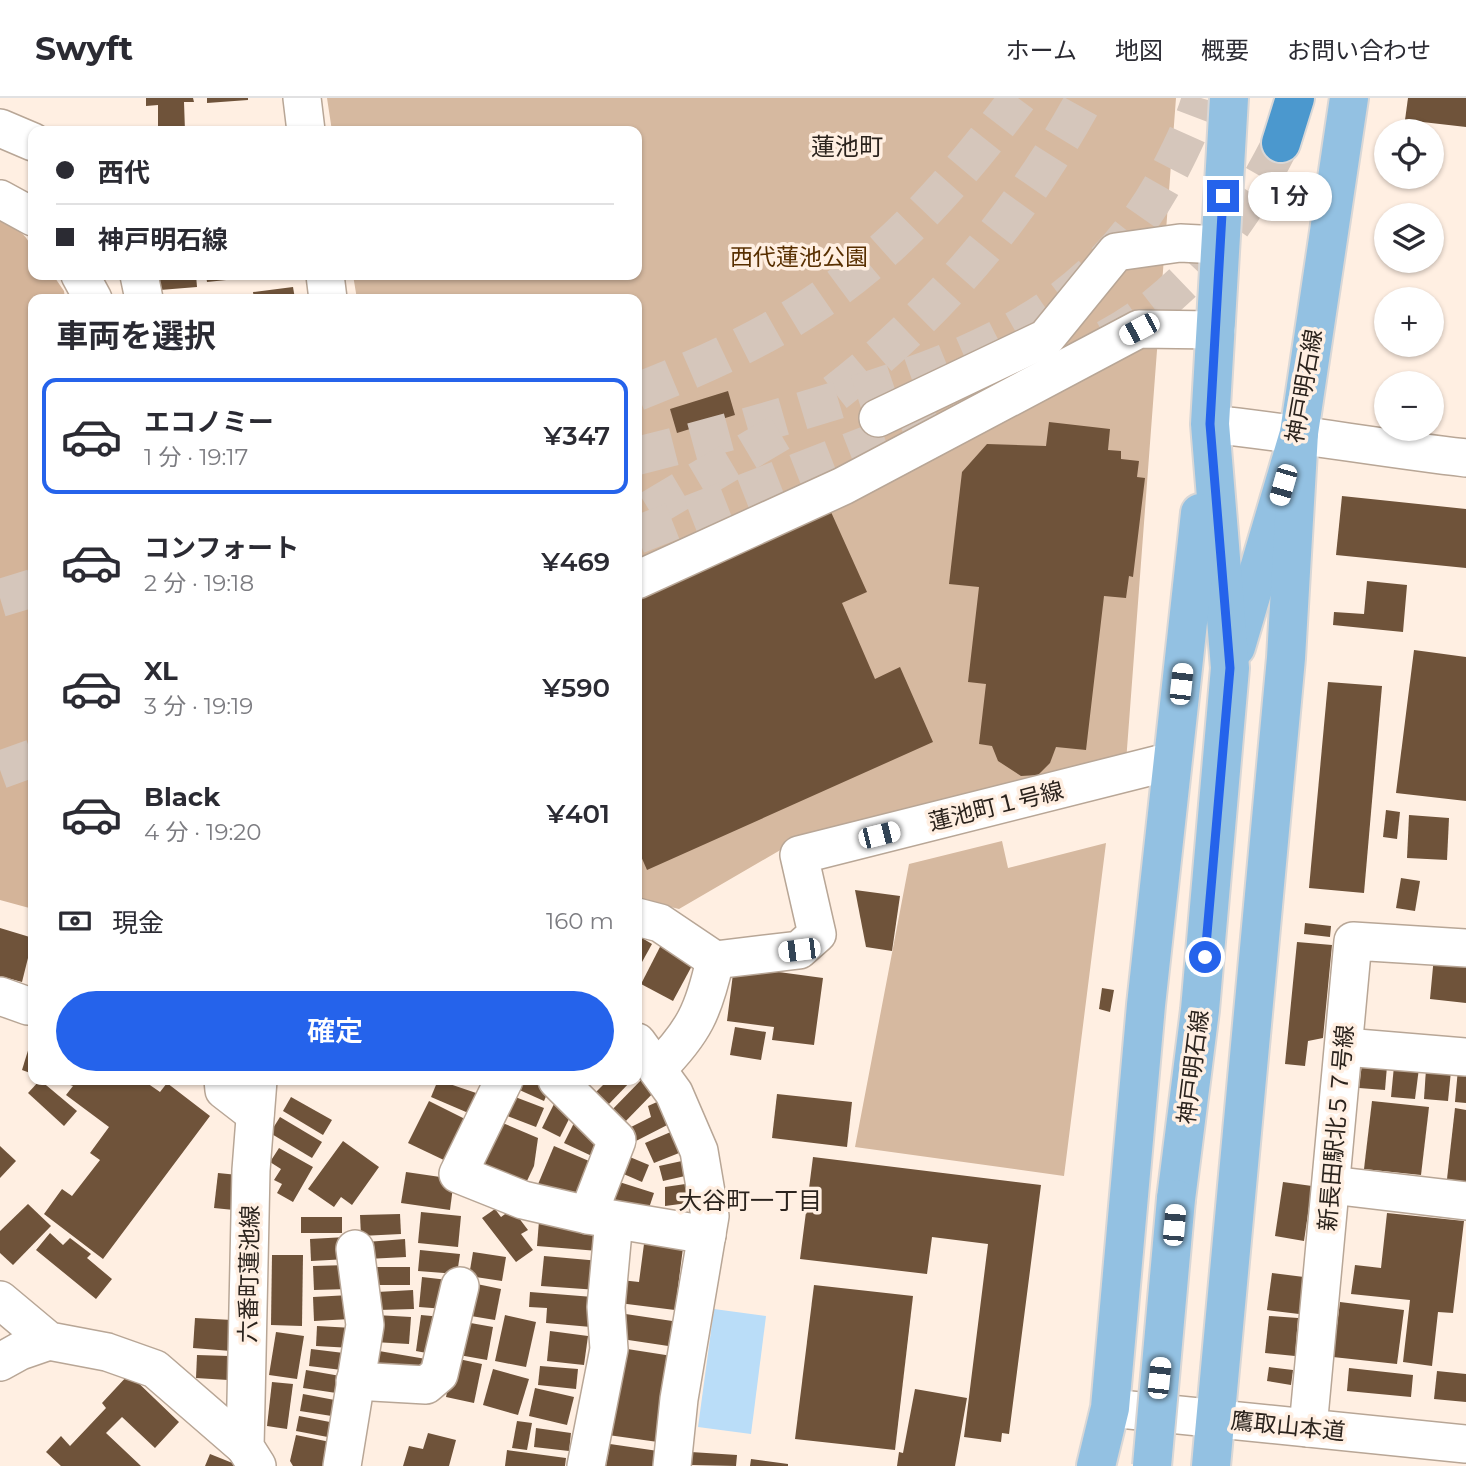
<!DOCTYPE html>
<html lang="ja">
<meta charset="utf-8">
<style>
:root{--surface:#fff;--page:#f2f2f3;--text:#2b2b33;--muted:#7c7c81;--line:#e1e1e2;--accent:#2563eb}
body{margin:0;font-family:Montserrat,"Noto Sans JP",sans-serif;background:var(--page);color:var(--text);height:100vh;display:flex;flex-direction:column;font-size:26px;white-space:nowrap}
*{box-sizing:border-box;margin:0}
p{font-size:23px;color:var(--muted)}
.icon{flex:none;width:38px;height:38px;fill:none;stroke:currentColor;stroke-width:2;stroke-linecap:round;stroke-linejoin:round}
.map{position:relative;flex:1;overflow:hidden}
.sheet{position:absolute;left:28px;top:196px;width:614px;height:791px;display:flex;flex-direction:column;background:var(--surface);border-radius:14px;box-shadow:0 2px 5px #0004}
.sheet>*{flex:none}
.guide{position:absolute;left:28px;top:28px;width:614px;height:154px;border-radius:14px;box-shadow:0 2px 5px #0004;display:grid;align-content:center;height:154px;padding:0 28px;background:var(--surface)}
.tools{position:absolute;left:1374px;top:21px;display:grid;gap:14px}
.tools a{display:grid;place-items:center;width:70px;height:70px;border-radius:50%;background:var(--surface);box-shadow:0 2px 5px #0004;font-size:35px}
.end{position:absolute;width:32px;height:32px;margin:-16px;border:9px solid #2563eb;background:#fff;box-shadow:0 0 0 4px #fff}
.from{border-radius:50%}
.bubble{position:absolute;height:49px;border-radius:24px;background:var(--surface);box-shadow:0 2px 5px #0004;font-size:23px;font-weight:600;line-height:49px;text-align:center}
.car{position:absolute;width:21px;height:42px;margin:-21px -10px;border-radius:9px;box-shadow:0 0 5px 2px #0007;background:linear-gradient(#fff 24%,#345 0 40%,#fff 0 76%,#345 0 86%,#fff 0)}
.guide b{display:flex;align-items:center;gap:24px;height:66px;font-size:26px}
.guide b+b{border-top:2px solid var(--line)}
.guide i{width:18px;height:18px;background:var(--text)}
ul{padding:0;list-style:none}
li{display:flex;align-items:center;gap:21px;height:116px;margin:0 14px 10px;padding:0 14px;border:4px solid transparent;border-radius:14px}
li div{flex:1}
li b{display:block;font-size:26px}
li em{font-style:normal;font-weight:600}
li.current{border-color:var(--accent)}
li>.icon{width:63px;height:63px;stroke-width:1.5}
h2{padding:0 28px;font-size:32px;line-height:84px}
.pay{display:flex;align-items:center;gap:18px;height:77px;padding:0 28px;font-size:26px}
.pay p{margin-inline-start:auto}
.cta{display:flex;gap:14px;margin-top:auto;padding:14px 28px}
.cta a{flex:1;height:80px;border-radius:42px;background:var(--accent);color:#fff;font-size:28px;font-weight:600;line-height:80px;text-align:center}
header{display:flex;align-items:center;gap:42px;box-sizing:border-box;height:98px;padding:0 35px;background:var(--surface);border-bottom:2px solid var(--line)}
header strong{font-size:33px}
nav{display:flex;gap:38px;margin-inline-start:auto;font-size:24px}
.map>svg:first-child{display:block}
.green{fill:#d6b9a0}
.forest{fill:#d4b499}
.water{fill:#baddf8}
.building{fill:#6f533a}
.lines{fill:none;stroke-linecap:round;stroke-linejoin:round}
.highway-tunnel{stroke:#d5c6bb;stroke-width:38;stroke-dasharray:38 19;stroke-linecap:butt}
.minor-casing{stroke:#b8a696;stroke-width:40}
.major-casing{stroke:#d9d7d6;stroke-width:42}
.highway-casing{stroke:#d9d7d6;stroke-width:42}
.minor{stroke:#fff;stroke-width:37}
.major{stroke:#93c1e2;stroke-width:38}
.highway{stroke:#4b98ce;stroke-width:38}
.major-bridge-casing{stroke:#d9d7d6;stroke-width:42;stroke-linecap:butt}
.major-bridge{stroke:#93c1e2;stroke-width:38}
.route{stroke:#2563eb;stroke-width:9}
.labels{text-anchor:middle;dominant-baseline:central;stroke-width:7;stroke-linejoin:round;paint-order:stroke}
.park-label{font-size:23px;fill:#582f00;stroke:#ffefe2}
.street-label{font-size:23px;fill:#2b231d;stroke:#ffefe2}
.neighbourhood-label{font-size:24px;fill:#2b231d;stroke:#ffefe2}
</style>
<header>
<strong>Swyft</strong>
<nav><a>ホーム</a><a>地図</a><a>概要</a><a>お問い合わせ</a></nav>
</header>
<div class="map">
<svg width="1466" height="1368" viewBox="0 0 1466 1368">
<rect width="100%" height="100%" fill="#ffefe2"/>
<g class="green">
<polygon points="327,0 1176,0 1126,664 789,747 679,811 637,801 637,201 357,201 353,177 637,177 637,33 332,33"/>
<polygon points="1002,743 1008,770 1106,745 1064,1078 855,1049 909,766"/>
</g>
<path class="forest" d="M0,122C31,138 33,143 33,177H53L64,193L65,201H33V406L28,455L33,466V811L0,802Z"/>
<polygon class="water" points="714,1211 766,1218 751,1336 698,1329"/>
<g class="building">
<polygon points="146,0 193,0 194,4 184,4 185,33 158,33 158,7 146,8"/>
<polygon points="207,0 248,0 248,2 207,5"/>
<polygon points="1408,0 1466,0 1466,29 1405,22"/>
<polygon points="159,177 196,177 197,189 160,192"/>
<polygon points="206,177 255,177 255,179 207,184"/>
<polygon points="293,189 295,201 254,201 253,194"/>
<polygon points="239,197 239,201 186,201 186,199"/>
<polygon points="728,293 735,317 677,335 670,311"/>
<polygon points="1049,324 1110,331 1108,352 1121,353 1121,361 1139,363 1137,379 1145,380 1133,479 1129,478 1126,500 1104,498 1086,652 1056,649 1050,665 1038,677 1021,678 998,663 992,648 979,646 986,586 968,584 979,489 949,486 962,374 987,346 1046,348"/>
<polygon points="1342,398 1466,411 1466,470 1336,457"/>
<polygon points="831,414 867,494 842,505 875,581 900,569 933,644 647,772 637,749 637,500"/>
<polygon points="1367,483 1407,487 1403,534 1333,527 1334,514 1364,516"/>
<polygon points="1414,552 1466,559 1466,703 1396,695"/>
<polygon points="1328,584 1382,588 1364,795 1309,790"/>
<polygon points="1386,712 1400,714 1397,741 1383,739"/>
<polygon points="1409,717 1449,720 1447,762 1407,760"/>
<polygon points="1401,780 1420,783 1415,813 1396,810"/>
<polygon points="855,792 900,798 892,853 866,849"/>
<polygon points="1305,825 1331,828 1330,839 1304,836"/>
<polygon points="0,830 33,840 22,884 0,878"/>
<polygon points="637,837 652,846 637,873"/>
<polygon points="1297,844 1332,847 1323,940 1308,943 1305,968 1285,966"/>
<polygon points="661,847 694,864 673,903 641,886"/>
<polygon points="1434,858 1466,861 1466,905 1430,901"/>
<polygon points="734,868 823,880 814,947 772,942 774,929 727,923"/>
<polygon points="1102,890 1114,892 1110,914 1099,911"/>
<polygon points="735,929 766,934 761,962 730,957"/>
<polygon points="30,946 33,947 33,976 22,972"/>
<polygon points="1362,966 1387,968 1385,992 1359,990"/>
<polygon points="1394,968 1419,970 1415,1001 1391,999"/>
<polygon points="1426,971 1451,973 1448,1003 1424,1001"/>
<polygon points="1458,971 1466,972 1466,1005 1455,1004"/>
<polygon points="646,977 659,989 621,1028 608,1016"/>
<polygon points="40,982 77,1013 64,1028 28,995"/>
<polygon points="56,982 147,982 147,985 160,994 167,985 210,1018 103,1161 44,1116 62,1091 72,1098 100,1062 90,1055 109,1029 66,997 73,988"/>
<polygon points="438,982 482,997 473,1017 431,999"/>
<polygon points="518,982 545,982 552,985 544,1003 515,990"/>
<polygon points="608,982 632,982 607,1008 594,996"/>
<polygon points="777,996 852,1004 847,1049 772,1040"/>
<polygon points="510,997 544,1010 536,1029 502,1016"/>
<polygon points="558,998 576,1007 560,1039 542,1030"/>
<polygon points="291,999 332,1022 323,1037 283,1013"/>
<polygon points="666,1000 677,1022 636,1043 629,1030 651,1019 648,1008"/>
<polygon points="429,1003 469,1023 448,1064 408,1045"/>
<polygon points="1372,1003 1429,1009 1421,1077 1364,1071"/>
<polygon points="1455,1010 1466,1012 1466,1084 1447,1081"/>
<polygon points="280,1019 322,1044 312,1060 270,1035"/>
<polygon points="577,1019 603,1042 594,1059 564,1045"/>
<polygon points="498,1023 538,1040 534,1068 526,1085 480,1065"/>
<polygon points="680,1030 689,1051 654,1065 645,1045"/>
<polygon points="343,1043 379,1069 352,1107 341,1099 334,1109 308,1091"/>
<polygon points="0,1048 16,1063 0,1080"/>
<polygon points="554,1048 596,1066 577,1109 536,1091"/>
<polygon points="279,1050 313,1069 293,1104 277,1095 282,1086 274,1082 281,1071 270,1064"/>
<polygon points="625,1057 649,1067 642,1084 619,1074"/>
<polygon points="813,1059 1041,1087 1009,1336 1002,1335 1001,1344 964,1339 988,1146 932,1139 927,1176 800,1161"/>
<polygon points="691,1061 694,1076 663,1083 659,1068"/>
<polygon points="406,1074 454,1081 450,1112 401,1105"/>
<polygon points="218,1075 238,1077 234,1112 214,1110"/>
<polygon points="613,1082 654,1095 646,1119 605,1106"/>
<polygon points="699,1084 703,1103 665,1108 665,1089"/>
<polygon points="1283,1084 1312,1088 1304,1143 1275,1138"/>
<polygon points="28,1106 51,1128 13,1167 0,1155 0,1133"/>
<polygon points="495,1111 501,1119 512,1111 528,1132 521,1136 533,1152 516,1164 482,1120"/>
<polygon points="421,1114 461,1118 458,1149 418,1145"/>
<polygon points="1387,1115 1464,1123 1453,1215 1438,1214 1432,1268 1403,1264 1410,1202 1351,1196 1355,1167 1381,1170"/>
<polygon points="400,1116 401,1136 361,1138 360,1117"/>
<rect x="301" y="1119" width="41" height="16"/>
<polygon points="539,1123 600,1129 598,1153 537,1148"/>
<polygon points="50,1135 63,1147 70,1140 91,1156 87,1160 112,1181 96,1201 36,1152"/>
<polygon points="346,1139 348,1161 311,1163 310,1141"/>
<polygon points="405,1141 406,1159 367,1161 366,1144"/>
<polygon points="644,1146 683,1150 675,1212 619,1205 621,1182 639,1184"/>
<polygon points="420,1152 460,1156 457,1176 418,1173"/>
<polygon points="473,1154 506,1159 502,1183 469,1178"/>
<polygon points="272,1157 303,1157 302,1228 271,1227"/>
<polygon points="544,1158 600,1163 598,1192 541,1188"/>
<polygon points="348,1167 349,1191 314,1192 313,1168"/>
<rect x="376" y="1169" width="34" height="18"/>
<polygon points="1272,1175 1304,1179 1299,1216 1267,1212"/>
<polygon points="422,1179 448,1182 445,1211 419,1209"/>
<polygon points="472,1185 501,1191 495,1222 465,1217"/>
<polygon points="814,1187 913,1198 895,1352 795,1341"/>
<polygon points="413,1192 414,1211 378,1212 377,1194"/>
<polygon points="530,1194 593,1199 591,1229 546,1225 547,1210 529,1209"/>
<polygon points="350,1197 351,1221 314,1223 313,1199"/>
<polygon points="1340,1204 1404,1212 1397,1266 1333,1259"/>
<polygon points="619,1215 679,1224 675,1249 615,1240"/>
<polygon points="376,1217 411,1219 409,1246 374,1244"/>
<polygon points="421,1217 442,1219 437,1257 416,1253"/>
<polygon points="505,1217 536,1224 526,1269 495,1263"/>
<polygon points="1269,1218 1298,1220 1295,1258 1265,1255"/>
<polygon points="195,1220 232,1222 231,1253 193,1250"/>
<polygon points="465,1224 493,1229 487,1262 459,1257"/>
<polygon points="317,1228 353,1230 352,1250 316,1248"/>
<polygon points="550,1233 588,1238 584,1267 547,1263"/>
<polygon points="276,1234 304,1238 297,1281 269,1277"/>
<polygon points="621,1250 672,1258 658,1344 608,1337"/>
<polygon points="311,1251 352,1256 350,1273 309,1268"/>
<polygon points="379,1253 426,1261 422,1282 375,1274"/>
<polygon points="197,1257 229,1258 228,1282 196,1280"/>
<polygon points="454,1260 482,1266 474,1305 446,1299"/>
<polygon points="540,1268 578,1271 576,1291 538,1287"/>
<polygon points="1269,1269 1293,1272 1291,1287 1267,1283"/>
<polygon points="1349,1270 1413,1277 1411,1299 1347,1293"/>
<polygon points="493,1271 529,1281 518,1317 483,1307"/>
<polygon points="306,1272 346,1279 343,1296 303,1290"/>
<polygon points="1437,1273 1466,1276 1466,1304 1434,1301"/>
<polygon points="129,1276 179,1324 155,1350 122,1319 106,1335 141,1368 61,1368 46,1354 61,1338 70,1348 106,1310 102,1305"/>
<polygon points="272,1284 293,1286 287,1331 267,1328"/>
<polygon points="535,1290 574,1299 567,1327 529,1318"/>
<polygon points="915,1291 967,1300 955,1368 897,1368 899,1354 903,1355"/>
<polygon points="303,1296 340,1303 338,1319 300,1313"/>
<polygon points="299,1318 335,1325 333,1340 296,1333"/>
<polygon points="517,1323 532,1325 527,1352 512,1350"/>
<polygon points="536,1330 571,1335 569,1353 534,1349"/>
<polygon points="428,1335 456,1342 449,1368 403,1368 409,1348 423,1351"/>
<polygon points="296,1337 340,1346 335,1368 293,1368 290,1363"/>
<polygon points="610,1346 658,1353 656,1368 606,1368"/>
<polygon points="507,1352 566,1360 565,1368 505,1368"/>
<polygon points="691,1354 737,1357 736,1368 691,1367"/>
<polygon points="210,1356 240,1368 205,1368"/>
<polygon points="751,1361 788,1366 788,1368 750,1368"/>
</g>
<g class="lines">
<g class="highway-tunnel">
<path d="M1106,241C1188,197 1240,126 1281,45"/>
<path d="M637,294C698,270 759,243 813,207C895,153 960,78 1018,0"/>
<path d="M835,295C939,214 1022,116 1085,0"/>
<path d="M637,358C709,340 780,320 851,298C986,255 1097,209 1167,78C1180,53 1193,27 1201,0"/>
<polyline points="649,412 784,332"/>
<polyline points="637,437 957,312"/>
<polyline points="0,500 33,490"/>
<polyline points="0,672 33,660"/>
</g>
<defs>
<g id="minor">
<polyline points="302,0 306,33"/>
<polyline points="0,30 33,44"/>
<polyline points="0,101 33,119"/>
<polyline points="80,177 93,201"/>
<polyline points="139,177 144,201"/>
<polyline points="325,177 328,201"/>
<polyline points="878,320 1046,240 1116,154 1180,145 1220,147"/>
<path d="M1210,326C1296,335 1380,350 1466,360"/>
<polyline points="637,482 843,388 1139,231 1216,232"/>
<path d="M637,819L660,825L715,862C704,912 694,934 657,971"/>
<polyline points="715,862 799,852 817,836 799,757 1172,663"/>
<polyline points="0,898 28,908"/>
<polyline points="637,944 674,995 699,1053 710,1118 679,1301 672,1368"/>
<polyline points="1345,949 1466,959"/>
<polyline points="223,982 224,992 255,1016"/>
<polyline points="504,982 458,1076 523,1102 588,1117 707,1137"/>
<polyline points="557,982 617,1042 588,1117"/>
<polyline points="1331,1087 1466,1103"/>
<polyline points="0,1202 49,1243 107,1254 155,1271 245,1349"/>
<polyline points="0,1264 20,1253 49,1243"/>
<polyline points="355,1283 426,1287 439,1276 460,1188"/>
<polyline points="1110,1310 1466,1346"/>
<polyline points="1308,1330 1353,843 1466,850"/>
<polyline points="257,1368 245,1349 251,1072 258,982"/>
<polyline points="342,1368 365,1227 355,1151"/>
<polyline points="586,1368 609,1251 606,1209 614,1122"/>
</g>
<g id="major">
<polyline points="1236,549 1299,335 1349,0"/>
<polyline points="1176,1101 1200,912 1230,570 1210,326 1229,0"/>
<polyline points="1096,1368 1110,1310 1146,907 1200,415"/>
<polyline points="1211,1368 1286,560 1299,335"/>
</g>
<polyline id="highway" points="1281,45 1295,0"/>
</defs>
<use href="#minor" class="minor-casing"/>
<use href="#major" class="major-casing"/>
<use href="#highway" class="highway-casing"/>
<use href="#minor" class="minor"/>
<use href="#major" class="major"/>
<use href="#highway" class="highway"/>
<defs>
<polyline id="major-bridge" points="1152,1368 1176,1101"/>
</defs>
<use href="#major-bridge" class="major-bridge-casing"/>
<use href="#major-bridge" class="major-bridge"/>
</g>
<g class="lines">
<polyline class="route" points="1205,859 1230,570 1210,326 1223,98"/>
</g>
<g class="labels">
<g class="park-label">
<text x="799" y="159">西代蓮池公園</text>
</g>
<g class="street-label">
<text transform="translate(1304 288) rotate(-80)">神戸明石線</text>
<text transform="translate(996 708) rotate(-14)">蓮池町１号線</text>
<text transform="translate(1193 969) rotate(-83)">神戸明石線</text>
<text transform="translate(1336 1030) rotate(-85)">新長田駅北５７号線</text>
<text transform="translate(249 1176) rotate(-89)">六番町蓮池線</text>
<text transform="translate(1288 1328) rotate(6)">鷹取山本道</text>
</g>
<g class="neighbourhood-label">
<text x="847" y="48">蓮池町</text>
<text x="750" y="1102">大谷町一丁目</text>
</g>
</g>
</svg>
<div class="tools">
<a><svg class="icon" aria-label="locate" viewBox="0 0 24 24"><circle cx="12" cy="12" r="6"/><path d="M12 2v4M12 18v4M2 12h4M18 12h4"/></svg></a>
<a><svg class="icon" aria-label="layers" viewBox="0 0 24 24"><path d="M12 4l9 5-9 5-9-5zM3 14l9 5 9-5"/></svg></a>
<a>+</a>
<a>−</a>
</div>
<i class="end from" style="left:1205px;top:859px"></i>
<i class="end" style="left:1223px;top:98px"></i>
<div class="bubble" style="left:1248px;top:74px;width:84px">1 分</div>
<i class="car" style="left:1139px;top:231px;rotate:242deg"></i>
<i class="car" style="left:1283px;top:387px;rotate:196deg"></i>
<i class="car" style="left:1181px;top:586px;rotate:6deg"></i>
<i class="car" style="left:879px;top:737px;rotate:76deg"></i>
<i class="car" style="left:799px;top:852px;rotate:263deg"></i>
<i class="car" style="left:1174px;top:1127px;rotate:5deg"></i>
<i class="car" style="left:1159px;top:1280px;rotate:6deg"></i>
<div class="guide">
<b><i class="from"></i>西代</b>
<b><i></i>神戸明石線</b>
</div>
<section class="sheet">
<h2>車両を選択</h2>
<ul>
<li class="current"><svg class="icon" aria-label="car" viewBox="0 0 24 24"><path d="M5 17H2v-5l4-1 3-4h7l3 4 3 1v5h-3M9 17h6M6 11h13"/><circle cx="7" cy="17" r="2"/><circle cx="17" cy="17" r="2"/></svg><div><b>エコノミー</b><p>1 分 · 19:17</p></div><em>¥347</em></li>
<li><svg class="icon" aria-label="car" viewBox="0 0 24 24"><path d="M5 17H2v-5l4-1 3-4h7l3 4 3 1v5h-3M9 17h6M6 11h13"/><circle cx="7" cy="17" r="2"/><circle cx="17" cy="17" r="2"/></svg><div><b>コンフォート</b><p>2 分 · 19:18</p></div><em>¥469</em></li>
<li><svg class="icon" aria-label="car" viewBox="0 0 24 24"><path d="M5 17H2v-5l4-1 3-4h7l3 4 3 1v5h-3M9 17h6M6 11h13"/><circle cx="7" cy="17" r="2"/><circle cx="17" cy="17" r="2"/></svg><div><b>XL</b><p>3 分 · 19:19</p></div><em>¥590</em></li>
<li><svg class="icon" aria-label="car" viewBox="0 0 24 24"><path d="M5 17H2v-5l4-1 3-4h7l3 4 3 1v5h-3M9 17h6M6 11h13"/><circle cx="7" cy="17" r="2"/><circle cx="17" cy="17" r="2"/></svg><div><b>Black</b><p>4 分 · 19:20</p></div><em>¥401</em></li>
</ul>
<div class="pay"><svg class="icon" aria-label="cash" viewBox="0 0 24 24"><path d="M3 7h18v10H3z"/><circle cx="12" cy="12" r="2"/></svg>現金<p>160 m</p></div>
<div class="cta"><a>確定</a></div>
</section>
</div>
